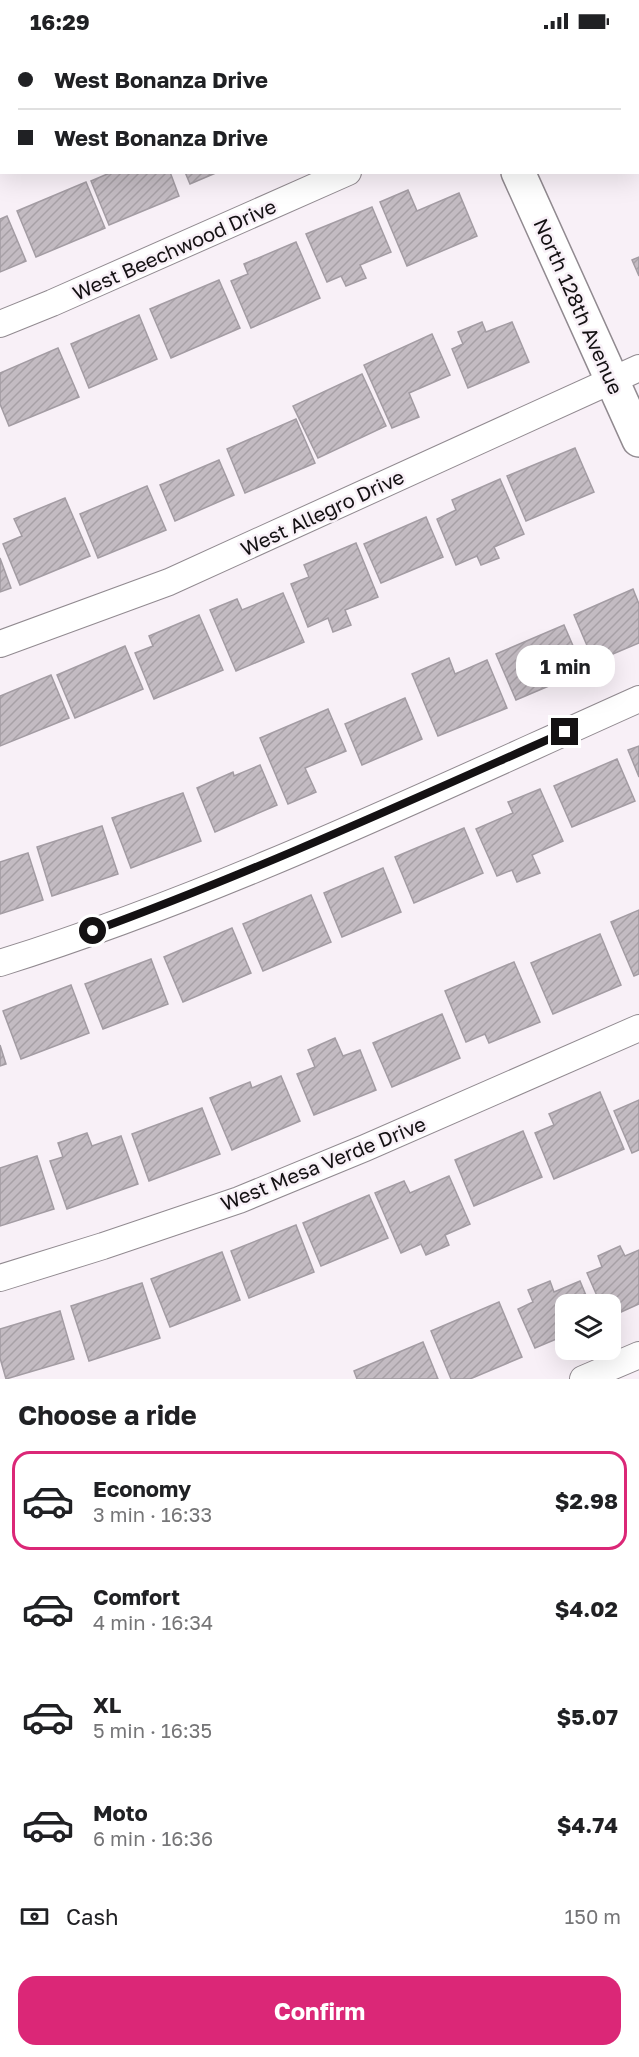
<!DOCTYPE html>
<meta charset="utf-8">
<style>
:root{--surface:#fff;--page:#f2f2f2;--text:#202124;--muted:#757577;--line:#e0e0e0;--accent:#db2777}
body{margin:0;font-family:"Golos Text",sans-serif;background:var(--page);color:var(--text);height:100vh;display:flex;flex-direction:column;font-size:22px;white-space:nowrap}
*{box-sizing:border-box;margin:0}
p{font-size:20px;color:var(--muted)}
.icon{flex:none;width:33px;height:33px;fill:none;stroke:currentColor;stroke-width:2;stroke-linecap:round;stroke-linejoin:round}
.map{position:relative;height:1337px;overflow:hidden}
.panel{display:flex;flex-direction:column;background:var(--surface);flex:1}
.panel>*{flex:none}
.guide{position:absolute;left:0px;top:0px;width:639px;height:132px;box-shadow:0 6px 24px #0002;display:grid;align-content:center;height:132px;padding:0 18px;background:var(--surface)}
.buttons{position:absolute;left:555px;top:1252px;display:grid;gap:12px}
.buttons a{display:grid;place-items:center;width:66px;height:66px;border-radius:12px;background:var(--surface);box-shadow:0 6px 24px #0002;font-size:30px}
.end{position:absolute;width:27px;height:27px;margin:-14px;border:8px solid #141113;background:#fff;box-shadow:0 0 0 3px #fff}
.from{border-radius:50%}
.bubble{position:absolute;height:42px;border-radius:18px;background:var(--surface);box-shadow:0 6px 24px #0002;font-size:20px;font-weight:700;line-height:42px;text-align:center}
.guide b{display:flex;align-items:center;gap:21px;height:57px;font-size:22px}
.guide b+b{border-top:2px solid var(--line)}
.guide i{width:15px;height:15px;background:var(--text)}
ul{padding:0;list-style:none}
li{display:flex;align-items:center;gap:18px;height:99px;margin:0 12px 9px;padding:0 6px;border:3px solid transparent;border-radius:18px}
li div{flex:1}
li b{display:block;font-size:22px}
li em{font-style:normal;font-weight:700}
li.selected{border-color:var(--accent)}
li>.icon{width:54px;height:54px;stroke-width:1.5}
h2{padding:0 18px;font-size:27px;line-height:72px}
.pay{display:flex;align-items:center;gap:15px;height:66px;padding:0 18px;font-size:22px}
.pay p{margin-inline-start:auto}
.primary-button{display:flex;gap:12px;margin-top:auto;padding:12px 18px}
.primary-button a{flex:1;height:69px;border-radius:18px;background:var(--accent);color:#fff;font-size:24px;font-weight:700;line-height:69px;text-align:center}
.status{display:flex;justify-content:space-between;align-items:center;height:42px;padding:0 30px;background:var(--surface);direction:ltr}
.status svg{height:16px;fill:currentColor}
.map>svg:first-child{display:block}
.building{fill:url(#building-hatch);stroke:#a39ca3;stroke-width:1.5}
.lines{fill:none;stroke-linecap:round;stroke-linejoin:round}
.street-casing{stroke:#918a90;stroke-width:28}
.secondary-casing{stroke:#918a90;stroke-width:36}
.street{stroke:#fff;stroke-width:26}
.secondary{stroke:#fff;stroke-width:33}
.route{stroke:#141113;stroke-width:8}
.labels{text-anchor:middle;dominant-baseline:central;stroke-width:5;stroke-linejoin:round;paint-order:stroke}
.street-label{font-size:20px;fill:#141113;stroke:#f8f0f7}
</style>
<div class="status"><b>16:29</b><svg viewBox="0 0 49 12"><path d="M0 12V9h3v3zM5 12V6h3v6zM10 12V3h3v9zM15 12V0h3v12zM26 1h20v11H26zM47 4h2v5h-2z"/></svg></div>
<div class="map">
<svg width="639" height="1337" viewBox="0 0 639 1337">
<defs>
<pattern id="building-hatch" width="6" height="6" patternUnits="userSpaceOnUse" patternTransform="scale(1.5)"><rect width="6" height="6" fill="#c3bbc2"/><path d="M-1 1l2-2M0 6l6-6M5 7l2-2" fill="none" stroke="#a7a0a6"/></pattern>
</defs>
<rect width="100%" height="100%" fill="#f8f0f7"/>
<g class="building">
<polygon points="0,0 19,0 20,2 2,2 2,63 0,64"/>
<rect x="31" y="0" width="80" height="2"/>
<polygon points="112,130 170,130 179,154 109,183 91,139"/>
<polygon points="185,130 218,130 190,142"/>
<polygon points="86,140 105,186 36,215 17,169"/>
<polygon points="408,148 417,169 459,151 477,194 407,224 380,160"/>
<polygon points="372,165 391,210 360,223 366,236 346,244 341,234 327,240 306,192"/>
<polygon points="7,174 26,219 0,230 0,177"/>
<polygon points="296,200 320,256 251,286 231,239 248,232 244,222"/>
<polygon points="639,215 639,234 632,218"/>
<polygon points="219,238 240,286 171,316 150,267"/>
<polygon points="139,273 157,317 89,346 71,302"/>
<polygon points="482,280 486,290 512,280 529,320 468,346 452,307 463,302 458,290"/>
<polygon points="432,292 450,333 409,351 419,375 392,386 364,323"/>
<polygon points="58,306 79,355 9,384 0,362 0,331"/>
<polygon points="362,332 386,384 318,416 293,364"/>
<polygon points="296,377 315,421 245,451 227,407"/>
<polygon points="575,406 594,450 526,479 507,434"/>
<polygon points="219,418 234,453 175,479 160,443"/>
<polygon points="500,437 524,492 494,505 499,516 481,523 477,514 456,523 437,477 456,468 452,458"/>
<polygon points="147,444 166,488 98,516 80,472"/>
<polygon points="65,456 90,514 20,543 3,502 22,494 14,477"/>
<polygon points="426,475 443,515 381,541 364,502"/>
<polygon points="356,501 378,555 345,568 351,583 333,590 328,576 308,585 291,542 309,535 304,523"/>
<polygon points="0,516 11,546 0,550"/>
<polygon points="633,547 639,562 639,601 594,620 574,573"/>
<polygon points="283,551 304,600 236,629 210,568 237,557 242,568"/>
<polygon points="199,573 223,628 154,657 135,611 153,604 149,594"/>
<polygon points="564,583 584,629 516,658 496,612"/>
<polygon points="125,604 143,647 75,676 57,633"/>
<polygon points="449,616 455,632 487,618 507,666 438,694 412,632"/>
<polygon points="51,633 69,676 0,704 0,654"/>
<polygon points="405,656 422,697 362,723 345,682"/>
<polygon points="328,667 346,709 305,726 316,750 288,762 260,696"/>
<polygon points="639,704 639,735 628,708"/>
<polygon points="617,717 635,759 572,785 554,744"/>
<polygon points="260,723 277,763 215,790 197,746 233,730 234,734"/>
<polygon points="540,747 563,799 532,813 540,831 517,840 512,828 497,834 476,787 513,771 508,760"/>
<polygon points="183,751 201,799 131,826 112,776"/>
<polygon points="102,784 118,832 52,854 37,805"/>
<polygon points="464,786 483,831 414,861 395,815"/>
<polygon points="28,811 43,858 0,872 0,820"/>
<polygon points="383,826 401,870 342,895 324,851"/>
<polygon points="311,853 331,900 263,929 243,882"/>
<polygon points="639,868 639,932 634,934 611,880"/>
<polygon points="232,886 251,931 183,960 164,915"/>
<polygon points="600,892 621,943 553,972 531,921"/>
<polygon points="151,917 168,962 103,987 85,942"/>
<polygon points="514,920 540,980 489,1001 485,992 466,1000 445,949"/>
<polygon points="71,943 89,991 21,1017 3,969"/>
<polygon points="442,972 460,1016 392,1045 373,1001"/>
<polygon points="335,996 343,1014 360,1008 376,1048 314,1073 297,1032 315,1025 308,1008"/>
<polygon points="0,1003 6,1022 0,1024"/>
<polygon points="281,1034 300,1079 232,1108 210,1056 250,1040 252,1046"/>
<polygon points="600,1050 624,1107 554,1137 535,1091 554,1083 549,1072"/>
<polygon points="639,1058 639,1108 632,1111 614,1069"/>
<polygon points="202,1066 220,1112 149,1139 132,1092"/>
<polygon points="523,1089 542,1135 474,1164 455,1118"/>
<polygon points="87,1091 92,1104 121,1094 138,1142 67,1167 50,1119 63,1115 58,1101"/>
<polygon points="37,1114 54,1167 0,1184 0,1126"/>
<polygon points="449,1134 470,1182 445,1193 449,1203 426,1213 421,1202 401,1211 375,1151 404,1139 410,1151"/>
<polygon points="369,1153 388,1196 321,1224 303,1181"/>
<polygon points="296,1183 314,1230 249,1256 231,1209"/>
<polygon points="620,1204 625,1214 639,1208 639,1262 610,1275 610,1263 601,1263 587,1231 602,1225 598,1214"/>
<polygon points="222,1210 240,1258 170,1285 151,1237"/>
<polygon points="550,1239 554,1250 580,1239 590,1263 566,1263 566,1293 535,1306 518,1267 533,1260 528,1248"/>
<polygon points="142,1241 160,1296 89,1319 71,1264"/>
<polygon points="499,1260 522,1315 470,1337 451,1337 431,1289"/>
<polygon points="60,1269 74,1317 6,1337 0,1316 0,1287"/>
<polygon points="423,1300 438,1337 357,1337 354,1329"/>
</g>
<g class="lines">
<defs>
<g id="street">
<polyline points="628,2 631,0"/>
<polyline points="0,282 52,261 348,130"/>
<polyline points="0,602 169,540 639,326"/>
<path d="M0,921C220,852 429,751 639,657"/>
<polyline points="0,1236 103,1204 239,1158 365,1106 639,986"/>
<polyline points="583,1337 639,1313"/>
</g>
<g id="secondary">
<polyline points="460,0 460,2"/>
<polyline points="518,130 639,398"/>
</g>
</defs>
<use href="#street" class="street-casing"/>
<use href="#secondary" class="secondary-casing"/>
<use href="#street" class="street"/>
<use href="#secondary" class="secondary"/>
</g>
<g class="lines">
<path class="route" d="M93,889C254,830 409,759 565,690"/>
</g>
<g class="labels">
<g class="street-label">
<text transform="translate(174 207) rotate(-24)">West Beechwood Drive</text>
<text transform="translate(579 264) rotate(66)">North 128th Avenue</text>
<text transform="translate(322 470) rotate(-25)">West Allegro Drive</text>
<text transform="translate(323 1121) rotate(-22)">West Mesa Verde Drive</text>
</g>
</g>
</svg>
<div class="buttons">
<a><svg class="icon" aria-label="layers" viewBox="0 0 24 24"><path d="M12 4l9 5-9 5-9-5zM3 14l9 5 9-5"/></svg></a>
</div>
<i class="end from" style="left:93px;top:889px"></i>
<i class="end" style="left:565px;top:690px"></i>
<div class="bubble" style="left:516px;top:603px;width:99px">1 min</div>
<div class="guide">
<b><i class="from"></i>West Bonanza Drive</b>
<b><i></i>West Bonanza Drive</b>
</div>
</div>
<section class="panel">
<h2>Choose a ride</h2>
<ul>
<li class="selected"><svg class="icon" aria-label="car" viewBox="0 0 24 24"><path d="M5 17H2v-5l4-1 3-4h7l3 4 3 1v5h-3M9 17h6M6 11h13"/><circle cx="7" cy="17" r="2"/><circle cx="17" cy="17" r="2"/></svg><div><b>Economy</b><p>3 min · 16:33</p></div><em>$2.98</em></li>
<li><svg class="icon" aria-label="car" viewBox="0 0 24 24"><path d="M5 17H2v-5l4-1 3-4h7l3 4 3 1v5h-3M9 17h6M6 11h13"/><circle cx="7" cy="17" r="2"/><circle cx="17" cy="17" r="2"/></svg><div><b>Comfort</b><p>4 min · 16:34</p></div><em>$4.02</em></li>
<li><svg class="icon" aria-label="car" viewBox="0 0 24 24"><path d="M5 17H2v-5l4-1 3-4h7l3 4 3 1v5h-3M9 17h6M6 11h13"/><circle cx="7" cy="17" r="2"/><circle cx="17" cy="17" r="2"/></svg><div><b>XL</b><p>5 min · 16:35</p></div><em>$5.07</em></li>
<li><svg class="icon" aria-label="car" viewBox="0 0 24 24"><path d="M5 17H2v-5l4-1 3-4h7l3 4 3 1v5h-3M9 17h6M6 11h13"/><circle cx="7" cy="17" r="2"/><circle cx="17" cy="17" r="2"/></svg><div><b>Moto</b><p>6 min · 16:36</p></div><em>$4.74</em></li>
</ul>
<div class="pay"><svg class="icon" aria-label="cash" viewBox="0 0 24 24"><path d="M3 7h18v10H3z"/><circle cx="12" cy="12" r="2"/></svg>Cash<p>150 m</p></div>
<div class="primary-button"><a>Confirm</a></div>
</section>
